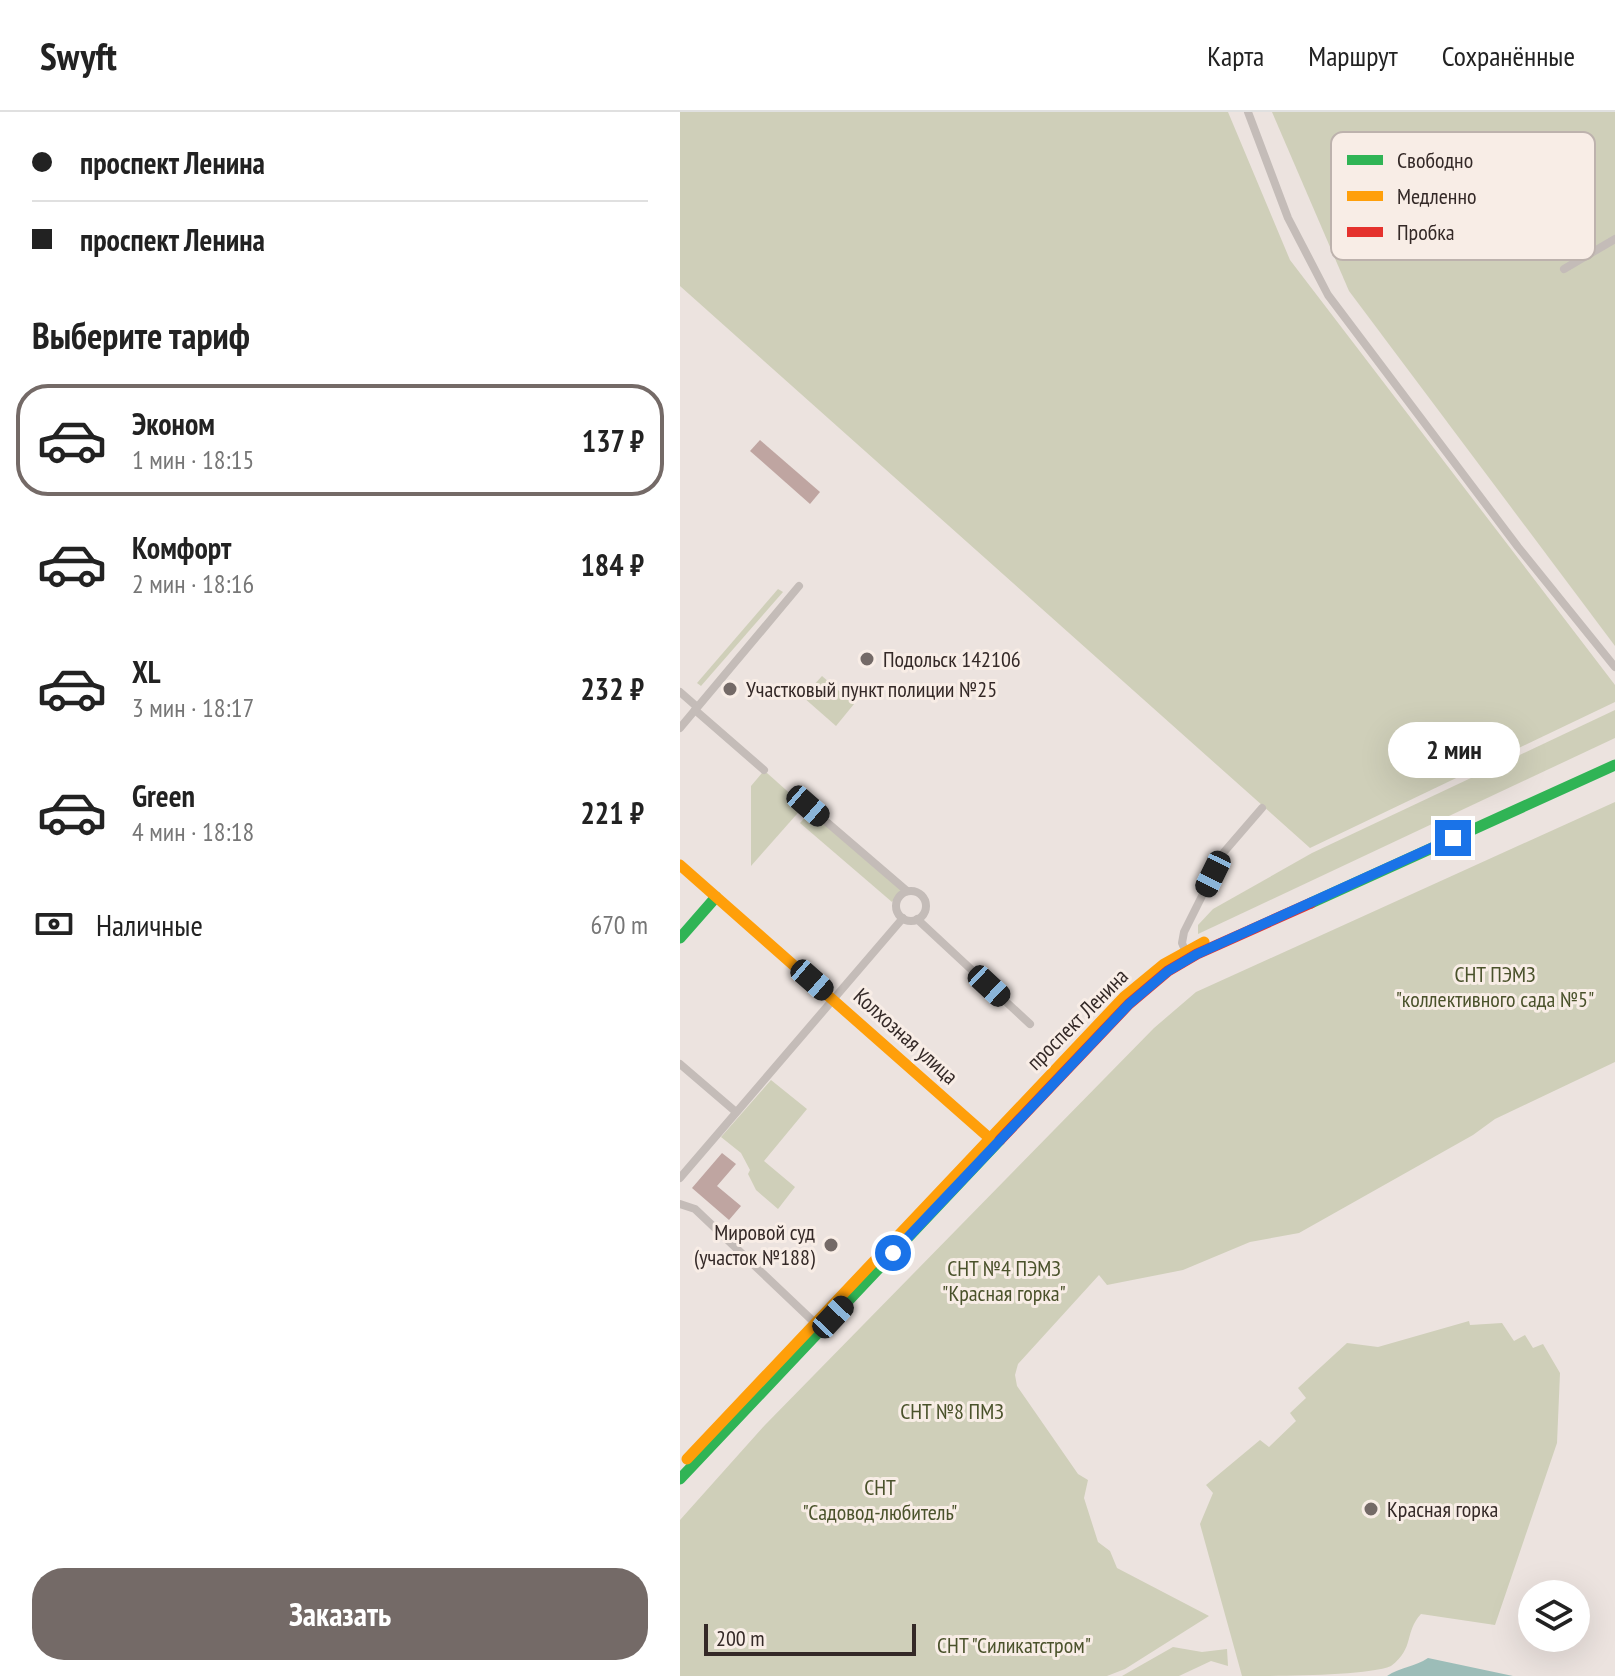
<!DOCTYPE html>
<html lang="ru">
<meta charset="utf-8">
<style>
:root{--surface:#fff;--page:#f6f6f6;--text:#222;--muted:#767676;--line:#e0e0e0;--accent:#746a67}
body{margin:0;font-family:"PT Sans Narrow",sans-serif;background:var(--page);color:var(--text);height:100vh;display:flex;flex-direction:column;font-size:30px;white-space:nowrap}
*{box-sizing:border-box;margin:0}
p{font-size:26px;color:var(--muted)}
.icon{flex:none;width:44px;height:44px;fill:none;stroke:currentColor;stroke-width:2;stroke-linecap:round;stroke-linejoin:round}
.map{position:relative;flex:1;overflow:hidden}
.details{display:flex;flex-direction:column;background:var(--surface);width:680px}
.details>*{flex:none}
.top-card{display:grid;align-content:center;height:176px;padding:0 32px;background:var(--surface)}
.tools{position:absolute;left:838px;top:1468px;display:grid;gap:16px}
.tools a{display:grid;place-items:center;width:72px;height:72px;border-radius:50%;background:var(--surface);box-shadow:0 8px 32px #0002;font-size:40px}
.scale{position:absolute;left:24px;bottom:20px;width:212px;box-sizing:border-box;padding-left:8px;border:4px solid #342927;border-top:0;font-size:22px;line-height:28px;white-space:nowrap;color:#342927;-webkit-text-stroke:6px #f8ede6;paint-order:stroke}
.end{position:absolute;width:36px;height:36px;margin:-18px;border:10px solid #1a73e8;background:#fff;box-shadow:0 0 0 4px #fff}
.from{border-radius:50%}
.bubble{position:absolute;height:56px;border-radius:28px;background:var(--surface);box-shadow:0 8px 32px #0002;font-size:26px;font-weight:700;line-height:56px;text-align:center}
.car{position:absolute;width:24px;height:48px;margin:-24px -12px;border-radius:10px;box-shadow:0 0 6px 2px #0007;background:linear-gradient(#222 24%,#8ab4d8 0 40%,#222 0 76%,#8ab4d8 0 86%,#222 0)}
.top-card b{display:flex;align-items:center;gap:28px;height:76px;font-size:30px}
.top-card b+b{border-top:2px solid var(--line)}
.top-card i{width:20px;height:20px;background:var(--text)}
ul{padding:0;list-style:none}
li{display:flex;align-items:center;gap:24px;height:112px;margin:0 16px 12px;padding:0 16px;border:4px solid transparent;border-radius:32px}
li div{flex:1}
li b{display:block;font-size:30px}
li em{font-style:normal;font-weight:700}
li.on{border-color:var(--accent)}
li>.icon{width:72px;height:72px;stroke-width:1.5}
h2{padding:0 32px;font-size:36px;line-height:96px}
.pay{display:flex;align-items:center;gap:20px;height:88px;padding:0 32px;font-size:30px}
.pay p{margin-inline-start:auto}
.cta{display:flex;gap:16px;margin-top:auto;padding:16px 32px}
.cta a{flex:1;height:92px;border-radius:32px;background:var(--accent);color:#fff;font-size:32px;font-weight:700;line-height:92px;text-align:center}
header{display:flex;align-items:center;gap:48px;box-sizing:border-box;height:112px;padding:0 40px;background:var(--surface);border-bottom:2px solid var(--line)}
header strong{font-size:38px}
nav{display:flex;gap:44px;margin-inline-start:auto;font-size:28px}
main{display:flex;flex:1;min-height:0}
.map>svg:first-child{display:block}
.green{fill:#cfcfb9}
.water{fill:#9cbdb8}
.building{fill:#bfa5a1}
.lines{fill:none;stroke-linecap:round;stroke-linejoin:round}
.street{stroke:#c4bcb8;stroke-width:8}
.fast{stroke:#30b455;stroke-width:11}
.slow{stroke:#ff9f0a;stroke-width:11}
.jam{stroke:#e5322d;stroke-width:11}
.route{stroke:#1a73e8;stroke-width:10}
.poi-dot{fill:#746a67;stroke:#f8ede6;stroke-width:3}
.labels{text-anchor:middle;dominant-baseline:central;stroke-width:6;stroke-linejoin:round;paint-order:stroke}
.poi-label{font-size:22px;fill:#342927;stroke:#f8ede6;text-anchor:start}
.park-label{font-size:22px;fill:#4a522b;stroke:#f8ede6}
.street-label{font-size:22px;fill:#342927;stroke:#f8ede6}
.key{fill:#f8ede6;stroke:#bdb2ad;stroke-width:2}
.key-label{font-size:22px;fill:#342927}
</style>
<header>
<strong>Swyft</strong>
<nav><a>Карта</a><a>Маршрут</a><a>Сохранённые</a></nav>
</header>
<main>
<section class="details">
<div class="top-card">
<b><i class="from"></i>проспект Ленина</b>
<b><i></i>проспект Ленина</b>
</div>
<h2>Выберите тариф</h2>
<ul>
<li class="on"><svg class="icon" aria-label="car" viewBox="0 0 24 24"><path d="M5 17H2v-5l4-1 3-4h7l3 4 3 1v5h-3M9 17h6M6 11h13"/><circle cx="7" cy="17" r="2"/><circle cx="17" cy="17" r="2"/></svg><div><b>Эконом</b><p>1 мин · 18:15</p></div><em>137 ₽</em></li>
<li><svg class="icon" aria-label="car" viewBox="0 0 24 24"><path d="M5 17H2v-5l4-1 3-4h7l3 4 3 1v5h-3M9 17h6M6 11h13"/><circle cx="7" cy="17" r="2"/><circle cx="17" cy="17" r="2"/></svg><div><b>Комфорт</b><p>2 мин · 18:16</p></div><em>184 ₽</em></li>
<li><svg class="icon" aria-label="car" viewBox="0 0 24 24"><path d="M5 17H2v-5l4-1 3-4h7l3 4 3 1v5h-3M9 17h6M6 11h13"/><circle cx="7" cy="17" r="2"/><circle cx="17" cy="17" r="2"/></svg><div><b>XL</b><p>3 мин · 18:17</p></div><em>232 ₽</em></li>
<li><svg class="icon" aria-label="car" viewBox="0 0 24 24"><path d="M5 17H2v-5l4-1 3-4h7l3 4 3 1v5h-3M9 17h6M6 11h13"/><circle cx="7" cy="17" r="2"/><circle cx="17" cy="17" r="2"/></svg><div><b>Green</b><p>4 мин · 18:18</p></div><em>221 ₽</em></li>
</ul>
<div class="pay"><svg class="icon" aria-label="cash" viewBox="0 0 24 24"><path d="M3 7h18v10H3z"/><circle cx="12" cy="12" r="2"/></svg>Наличные<p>670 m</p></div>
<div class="cta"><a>Заказать</a></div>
</section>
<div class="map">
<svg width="935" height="1564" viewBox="0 0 935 1564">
<rect width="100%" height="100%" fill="#ece3df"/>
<g class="green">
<polygon points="0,0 548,0 610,148 935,573 935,590 630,736 0,174"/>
<polygon points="592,0 935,0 935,534 669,179"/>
<polygon points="98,477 103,480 21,574 17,571"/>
<polygon points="142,564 174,592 156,614 123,585"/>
<polygon points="935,598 935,626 518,822 518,813 533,797 632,741"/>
<polygon points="82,661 87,661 124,694 71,754 71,674"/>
<polygon points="935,690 935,950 815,1007 793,1023 619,1121 570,1130 503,1158 427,1173 419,1163 338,1252 335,1263 337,1274 398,1362 408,1368 404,1386 418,1430 430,1439 437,1456 529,1504 445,1557 427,1564 0,1564 0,1408 85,1313 474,916 516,880"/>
<polygon points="130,700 221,778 212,790 120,711"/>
<polygon points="91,968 127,997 84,1049 115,1075 98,1097 76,1078 68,1062 70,1058 61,1041 41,1025"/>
<path d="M789,1209L790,1213L822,1211L834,1229L845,1223L853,1236L863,1232L880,1261L877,1331L815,1513L741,1502C724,1520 735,1536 711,1554C688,1564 593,1564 562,1564L520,1412L533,1381L526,1373L580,1328L589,1335L616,1309L610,1301L626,1286L618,1276L667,1231L698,1235Z"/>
<polygon points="493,1535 522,1540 547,1537 548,1554 531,1549 499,1564 442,1564"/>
</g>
<path class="water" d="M748,1546L833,1564H707C720,1555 735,1555 748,1546Z"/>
<g class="building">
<polygon points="80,328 140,380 130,392 70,339"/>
<polygon points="42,1041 56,1052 37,1074 61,1094 49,1108 12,1076"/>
</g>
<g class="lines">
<g class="street">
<polyline points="568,0 608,106 648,183 838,435 935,555"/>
<polyline points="884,157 935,127"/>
<polyline points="0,580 16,594"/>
<polyline points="15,598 84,658"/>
<polyline points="0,616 119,474"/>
<polyline points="128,694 227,779"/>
<circle cx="231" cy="794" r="15"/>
<polyline points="237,807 350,912"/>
<polyline points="505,838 502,831 504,820 544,740 582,696"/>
<polyline points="0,952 56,1000"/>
<polyline points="0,1066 223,806"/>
<polyline points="0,1092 15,1097 135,1211"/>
</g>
<g class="fast">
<polyline points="631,791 935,653"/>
<polyline points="0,826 36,785"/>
<polyline points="0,1367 320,1028"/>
</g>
<g class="slow">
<polyline points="0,753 315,1031"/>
<polyline points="7,1347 444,885 484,852 524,830"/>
</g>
<polyline class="jam" points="320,1028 449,892 488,859 517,842 631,791"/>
</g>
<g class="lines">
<polyline class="route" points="213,1141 449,892 488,859 517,842 773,726"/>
</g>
<g class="poi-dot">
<circle cx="187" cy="547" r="8"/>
<circle cx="50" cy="577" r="8"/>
<circle cx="151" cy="1133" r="8"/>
<circle cx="691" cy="1397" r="8"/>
</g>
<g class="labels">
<g class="poi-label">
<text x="203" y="547">Подольск 142106</text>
<text x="66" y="577">Участковый пункт полиции №25</text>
<text x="135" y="1120" text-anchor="end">Мировой суд<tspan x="135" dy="25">(участок №188)</tspan></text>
<text x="707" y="1397">Красная горка</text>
</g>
<g class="park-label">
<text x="815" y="862">СНТ ПЭМЗ<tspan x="815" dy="25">"коллективного сада №5"</tspan></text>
<text x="324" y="1156">СНТ №4 ПЭМЗ<tspan x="324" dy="25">"Красная горка"</tspan></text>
<text x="272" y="1299">СНТ №8 ПМЗ</text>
<text x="200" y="1375">СНТ<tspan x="200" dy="25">"Садовод-любитель"</tspan></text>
<text x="334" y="1533">СНТ "Силикатстром"</text>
</g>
<g class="street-label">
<text transform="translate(397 907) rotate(-45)">проспект Ленина</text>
<text transform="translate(226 924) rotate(42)">Колхозная улица</text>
</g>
</g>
<rect x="651" y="20" width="264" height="128" rx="12" class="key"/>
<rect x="667" y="43" width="36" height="10" fill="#30b455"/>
<rect x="667" y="79" width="36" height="10" fill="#ff9f0a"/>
<rect x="667" y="115" width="36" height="10" fill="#e5322d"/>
<g class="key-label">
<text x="717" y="56">Свободно</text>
<text x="717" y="92">Медленно</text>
<text x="717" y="128">Пробка</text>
</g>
</svg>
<div class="tools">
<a><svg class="icon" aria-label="layers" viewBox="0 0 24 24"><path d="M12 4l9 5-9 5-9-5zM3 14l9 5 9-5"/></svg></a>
</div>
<div class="scale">200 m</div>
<i class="end from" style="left:213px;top:1141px"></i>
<i class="end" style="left:773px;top:726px"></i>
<div class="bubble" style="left:708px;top:610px;width:132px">2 мин</div>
<i class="car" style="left:128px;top:694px;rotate:131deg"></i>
<i class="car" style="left:533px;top:762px;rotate:206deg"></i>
<i class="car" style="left:132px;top:868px;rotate:131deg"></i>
<i class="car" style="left:309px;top:874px;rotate:133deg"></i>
<i class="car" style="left:153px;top:1205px;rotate:43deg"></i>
</div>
</main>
